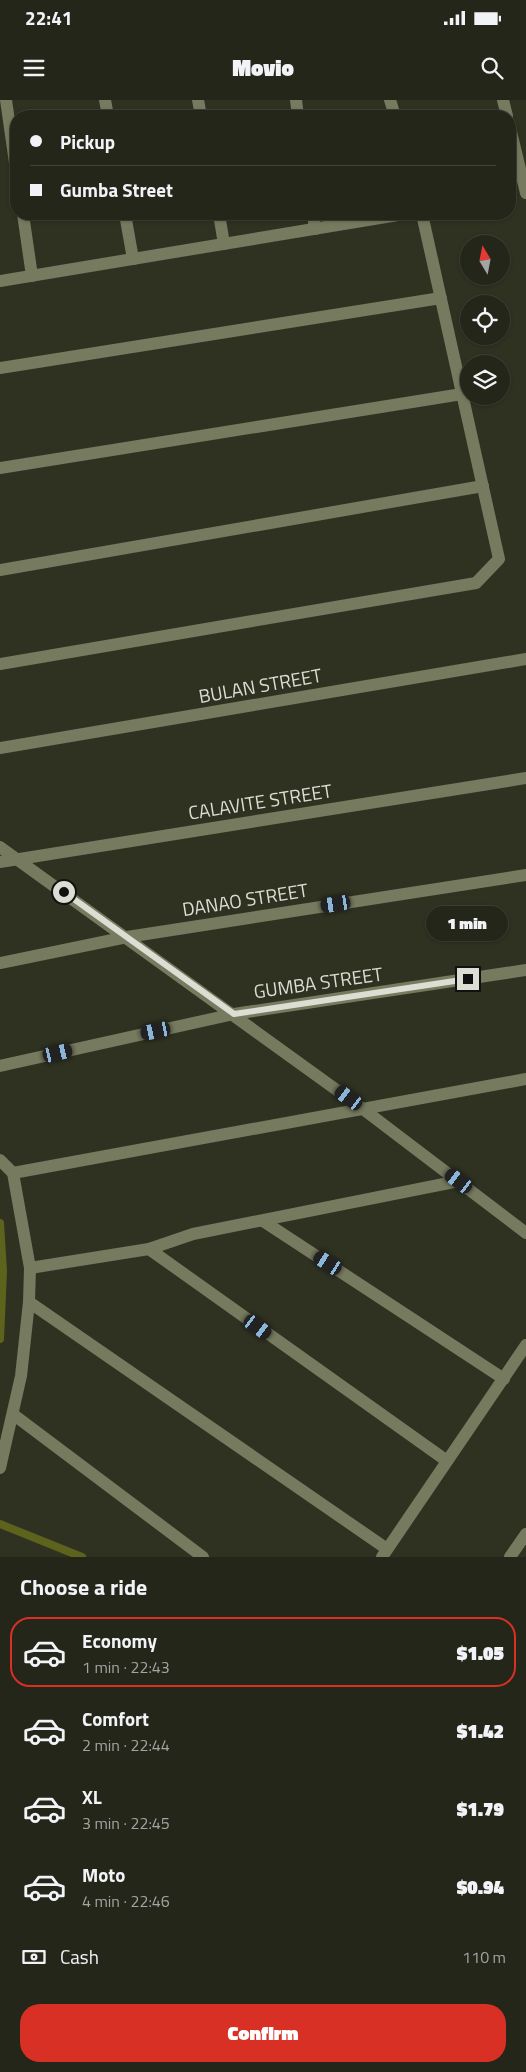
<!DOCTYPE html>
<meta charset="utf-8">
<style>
:root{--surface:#232619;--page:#2f3226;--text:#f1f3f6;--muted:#a3a5a2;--line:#404338;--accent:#d93025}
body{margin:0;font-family:"Titillium Web",sans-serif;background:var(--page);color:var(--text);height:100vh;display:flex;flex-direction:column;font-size:19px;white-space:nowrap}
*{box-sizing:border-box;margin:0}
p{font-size:16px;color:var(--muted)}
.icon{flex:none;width:28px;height:28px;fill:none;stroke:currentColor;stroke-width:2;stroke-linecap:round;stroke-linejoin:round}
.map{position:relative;height:1457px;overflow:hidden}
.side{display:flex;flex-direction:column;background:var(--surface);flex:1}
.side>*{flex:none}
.hud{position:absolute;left:10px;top:10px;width:506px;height:110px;border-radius:20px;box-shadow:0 1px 4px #0004,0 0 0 1px var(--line);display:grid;align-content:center;height:110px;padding:0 20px;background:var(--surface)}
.needle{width:32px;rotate:350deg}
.tools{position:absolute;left:460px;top:135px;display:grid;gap:10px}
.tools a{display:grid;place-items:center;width:50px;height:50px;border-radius:50%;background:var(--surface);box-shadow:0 1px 4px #0004,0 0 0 1px var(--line);font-size:25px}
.end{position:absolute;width:22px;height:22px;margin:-11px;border:6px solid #dcded4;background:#111;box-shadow:0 0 0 2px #111}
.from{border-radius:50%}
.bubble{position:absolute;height:35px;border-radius:18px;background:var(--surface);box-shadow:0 1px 4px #0004,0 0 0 1px var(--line);font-size:16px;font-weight:800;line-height:35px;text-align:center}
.car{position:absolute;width:15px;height:30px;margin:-15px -8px;border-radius:6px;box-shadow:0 0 4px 1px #0007;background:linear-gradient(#222 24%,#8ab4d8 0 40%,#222 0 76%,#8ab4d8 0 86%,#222 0)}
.hud b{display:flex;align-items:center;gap:18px;height:48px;font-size:19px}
.hud b+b{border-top:1px solid var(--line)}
.hud i{width:12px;height:12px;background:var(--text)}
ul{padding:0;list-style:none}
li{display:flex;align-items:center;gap:15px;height:70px;margin:0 10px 8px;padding:0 10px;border:2px solid transparent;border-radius:20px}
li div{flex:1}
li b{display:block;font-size:19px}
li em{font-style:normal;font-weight:800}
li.active{border-color:var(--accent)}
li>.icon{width:45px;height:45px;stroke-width:1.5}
h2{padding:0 20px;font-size:22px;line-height:60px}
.pay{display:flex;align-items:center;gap:12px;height:55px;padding:0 20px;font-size:19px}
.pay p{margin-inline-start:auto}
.action{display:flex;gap:10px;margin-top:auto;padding:10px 20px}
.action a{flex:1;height:58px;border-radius:20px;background:var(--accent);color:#fff;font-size:20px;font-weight:800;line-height:58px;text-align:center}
.status{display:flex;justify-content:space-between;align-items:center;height:35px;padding:0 25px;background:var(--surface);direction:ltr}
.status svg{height:14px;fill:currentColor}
header{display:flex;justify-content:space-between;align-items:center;height:65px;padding:0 20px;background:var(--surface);font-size:22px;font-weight:800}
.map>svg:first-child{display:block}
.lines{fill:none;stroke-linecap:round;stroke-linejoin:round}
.stream{stroke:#5d631c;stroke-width:8}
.minor{stroke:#767a5e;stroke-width:12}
.route{stroke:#dcded4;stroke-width:6}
.labels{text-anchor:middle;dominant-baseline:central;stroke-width:4;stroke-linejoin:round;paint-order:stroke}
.street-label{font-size:19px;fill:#dcded4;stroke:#2f3221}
</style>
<div class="status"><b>22:41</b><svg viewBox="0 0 49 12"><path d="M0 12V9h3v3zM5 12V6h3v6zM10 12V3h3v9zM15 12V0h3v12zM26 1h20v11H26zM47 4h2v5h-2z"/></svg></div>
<header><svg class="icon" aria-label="menu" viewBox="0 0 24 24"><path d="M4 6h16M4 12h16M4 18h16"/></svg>Movio<svg class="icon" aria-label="search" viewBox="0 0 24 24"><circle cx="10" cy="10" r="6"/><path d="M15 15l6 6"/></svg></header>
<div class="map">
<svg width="526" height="1457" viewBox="0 0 526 1457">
<rect width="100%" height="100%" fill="#2f3221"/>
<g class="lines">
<g class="stream">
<polyline points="0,1123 3,1171 0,1239"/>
<polyline points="0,1424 82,1457"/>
</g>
<g class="minor">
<polyline points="6,0 16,70"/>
<polyline points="105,0 108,16"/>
<polyline points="198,0 201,16"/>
<polyline points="296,0 298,16"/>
<polyline points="390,0 395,16"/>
<polyline points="503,0 507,16"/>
<polyline points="510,28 526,93"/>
<polyline points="23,114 32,176"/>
<polyline points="125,114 133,159"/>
<polyline points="219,114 224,144"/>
<polyline points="313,114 315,129"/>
<polyline points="0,181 404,114"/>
<polyline points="0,268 441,198"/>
<polyline points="0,368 462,294"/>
<polyline points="0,470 483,386"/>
<polyline points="0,564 476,483 499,459 422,114"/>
<polyline points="0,648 526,559"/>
<polyline points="0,747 363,1009 526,1133"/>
<polyline points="0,762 526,678"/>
<polyline points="0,863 127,837 526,775"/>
<polyline points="0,966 234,914 526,870"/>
<polyline points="0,1060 13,1073 30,1168 29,1202 21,1276 0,1368"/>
<polyline points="13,1073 526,979"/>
<polyline points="263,1121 504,1279"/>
<polyline points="30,1168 149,1149"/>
<polyline points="29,1202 387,1449"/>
<polyline points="14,1315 203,1457"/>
<polyline points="447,1361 149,1149 193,1134 459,1081"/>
<polyline points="382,1457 526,1245"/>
<polyline points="510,1457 526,1434"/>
</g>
</g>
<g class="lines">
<polyline class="route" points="64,792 234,914 468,879"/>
</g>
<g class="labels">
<g class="street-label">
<text transform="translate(260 585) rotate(-10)">BULAN STREET</text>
<text transform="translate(260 701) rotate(-9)">CALAVITE STREET</text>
<text transform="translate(245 799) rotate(-9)">DANAO STREET</text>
<text transform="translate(318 882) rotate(-8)">GUMBA STREET</text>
</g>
</g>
</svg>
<div class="tools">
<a><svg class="needle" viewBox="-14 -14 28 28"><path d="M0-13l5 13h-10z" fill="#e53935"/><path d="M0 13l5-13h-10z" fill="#a3a5a2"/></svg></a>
<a><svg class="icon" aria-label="locate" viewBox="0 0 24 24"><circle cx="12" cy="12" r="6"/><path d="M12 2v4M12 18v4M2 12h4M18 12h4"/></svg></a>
<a><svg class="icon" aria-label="layers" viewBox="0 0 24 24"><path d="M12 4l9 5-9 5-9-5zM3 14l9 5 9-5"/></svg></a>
</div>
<i class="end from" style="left:64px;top:792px"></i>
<i class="end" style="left:468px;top:879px"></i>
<div class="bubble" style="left:426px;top:806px;width:82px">1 min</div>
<i class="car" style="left:336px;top:804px;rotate:261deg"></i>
<i class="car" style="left:156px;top:931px;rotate:258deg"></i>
<i class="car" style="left:58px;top:953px;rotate:77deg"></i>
<i class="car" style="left:349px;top:998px;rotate:306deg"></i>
<i class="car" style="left:459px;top:1081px;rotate:307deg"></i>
<i class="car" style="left:328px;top:1163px;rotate:303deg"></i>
<i class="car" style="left:258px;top:1227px;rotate:126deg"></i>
<div class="hud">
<b><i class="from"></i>Pickup</b>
<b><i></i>Gumba Street</b>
</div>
</div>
<section class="side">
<h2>Choose a ride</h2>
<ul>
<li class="active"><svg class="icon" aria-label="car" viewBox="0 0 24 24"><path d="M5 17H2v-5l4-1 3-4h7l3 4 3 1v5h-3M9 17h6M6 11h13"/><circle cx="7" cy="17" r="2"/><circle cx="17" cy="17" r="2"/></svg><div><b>Economy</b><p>1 min · 22:43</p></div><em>$1.05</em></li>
<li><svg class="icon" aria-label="car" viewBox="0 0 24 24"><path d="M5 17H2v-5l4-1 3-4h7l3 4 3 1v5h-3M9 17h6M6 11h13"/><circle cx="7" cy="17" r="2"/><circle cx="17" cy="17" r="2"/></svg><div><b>Comfort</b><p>2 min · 22:44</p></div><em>$1.42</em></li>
<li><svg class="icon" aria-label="car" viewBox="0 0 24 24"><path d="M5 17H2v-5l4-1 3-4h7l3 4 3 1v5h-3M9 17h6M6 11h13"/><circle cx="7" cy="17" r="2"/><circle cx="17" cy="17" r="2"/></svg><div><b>XL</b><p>3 min · 22:45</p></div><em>$1.79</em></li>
<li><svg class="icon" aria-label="car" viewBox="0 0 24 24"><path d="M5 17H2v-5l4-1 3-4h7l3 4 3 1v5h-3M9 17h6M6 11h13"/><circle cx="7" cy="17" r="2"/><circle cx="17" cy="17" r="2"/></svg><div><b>Moto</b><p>4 min · 22:46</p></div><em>$0.94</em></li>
</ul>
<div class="pay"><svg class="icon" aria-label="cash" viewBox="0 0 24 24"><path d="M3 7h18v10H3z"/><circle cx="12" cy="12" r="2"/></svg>Cash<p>110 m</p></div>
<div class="action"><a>Confirm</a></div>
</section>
